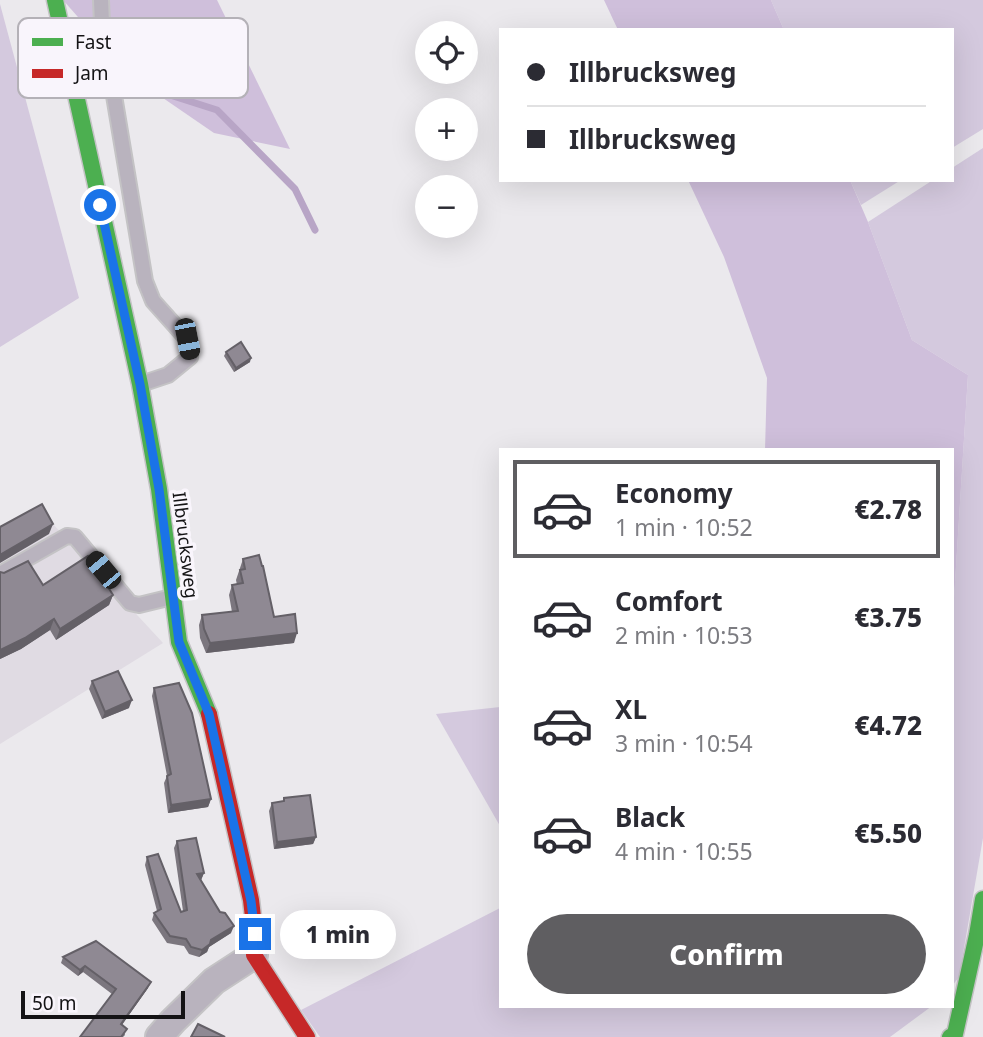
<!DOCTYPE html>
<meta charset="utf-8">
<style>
:root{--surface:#fff;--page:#f7f7f7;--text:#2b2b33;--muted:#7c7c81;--line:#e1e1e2;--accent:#5f5e61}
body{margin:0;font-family:"Noto Sans",sans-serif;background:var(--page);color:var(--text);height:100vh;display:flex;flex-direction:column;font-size:26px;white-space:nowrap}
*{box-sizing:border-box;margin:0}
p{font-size:23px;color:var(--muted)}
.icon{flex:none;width:38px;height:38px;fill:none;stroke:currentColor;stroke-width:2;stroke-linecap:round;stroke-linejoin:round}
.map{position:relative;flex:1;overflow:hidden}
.panel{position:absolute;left:499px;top:448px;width:455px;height:560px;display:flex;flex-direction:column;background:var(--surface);border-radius:0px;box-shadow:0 7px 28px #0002}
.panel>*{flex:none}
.banner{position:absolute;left:499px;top:28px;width:455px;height:154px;border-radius:0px;box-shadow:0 7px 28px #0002;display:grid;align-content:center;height:154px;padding:0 28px;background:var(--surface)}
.tools{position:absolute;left:415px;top:21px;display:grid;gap:14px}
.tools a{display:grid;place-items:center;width:63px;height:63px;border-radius:50%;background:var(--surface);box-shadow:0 7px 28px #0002;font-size:35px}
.scale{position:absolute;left:21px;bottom:18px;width:164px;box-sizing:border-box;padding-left:7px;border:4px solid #141315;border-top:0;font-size:19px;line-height:24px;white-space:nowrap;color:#141315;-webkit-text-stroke:5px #f9f5fc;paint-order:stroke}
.end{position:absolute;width:32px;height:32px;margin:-16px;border:9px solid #1a73e8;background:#fff;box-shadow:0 0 0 4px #fff}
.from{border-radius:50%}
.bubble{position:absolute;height:49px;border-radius:24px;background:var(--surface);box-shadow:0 7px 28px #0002;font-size:23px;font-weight:800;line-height:49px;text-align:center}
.car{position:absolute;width:21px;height:42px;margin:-21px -10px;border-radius:9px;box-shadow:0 0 5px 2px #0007;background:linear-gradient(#222 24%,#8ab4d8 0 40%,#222 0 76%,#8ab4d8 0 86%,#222 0)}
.banner b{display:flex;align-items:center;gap:24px;height:66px;font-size:26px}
.banner b+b{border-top:2px solid var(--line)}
.banner i{width:18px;height:18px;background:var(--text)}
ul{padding:12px 0 0;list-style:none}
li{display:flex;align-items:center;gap:21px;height:98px;margin:0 14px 10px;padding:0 14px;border:4px solid transparent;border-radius:0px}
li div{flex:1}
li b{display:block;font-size:26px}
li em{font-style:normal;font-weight:800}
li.selected{border-color:var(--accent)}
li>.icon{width:63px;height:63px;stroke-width:1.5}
.action{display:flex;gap:14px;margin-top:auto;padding:14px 28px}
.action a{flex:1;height:80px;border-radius:42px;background:var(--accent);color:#fff;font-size:28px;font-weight:800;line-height:80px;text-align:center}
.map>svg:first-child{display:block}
.built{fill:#e0dbe3}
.green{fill:#d4c9de}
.forest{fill:#cfbfdb}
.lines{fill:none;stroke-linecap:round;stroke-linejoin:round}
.stream{stroke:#b8a5c6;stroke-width:7}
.lane-casing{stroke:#c4c3c5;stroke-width:18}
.street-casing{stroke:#c4c3c5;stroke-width:30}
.fast-casing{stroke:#c4c3c5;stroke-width:19}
.jam-casing{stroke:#c4c3c5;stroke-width:19}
.lane{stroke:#b9b3be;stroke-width:14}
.street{stroke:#b9b3be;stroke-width:26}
.fast{stroke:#4caf50;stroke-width:16}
.jam{stroke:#c62828;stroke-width:16}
.wall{fill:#7b767e}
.shaded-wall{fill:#646067}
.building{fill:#8f8993;stroke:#646067;stroke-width:2}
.route{stroke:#1a73e8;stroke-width:9}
.labels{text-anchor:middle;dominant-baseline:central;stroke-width:7;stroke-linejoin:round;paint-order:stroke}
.street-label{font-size:18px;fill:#141315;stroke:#f9f5fc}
.key{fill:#f9f5fc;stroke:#b4b1b7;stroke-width:2}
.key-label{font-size:19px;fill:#141315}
</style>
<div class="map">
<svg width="983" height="1037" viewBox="0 0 983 1037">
<rect width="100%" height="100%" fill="#ebe9ed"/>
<polygon class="built" points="39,509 163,643 0,744 0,531"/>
<g class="green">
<polygon points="771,0 983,0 983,129 952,148 952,30 784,30"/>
<polygon points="0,4 79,298 0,347"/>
<polygon points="983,148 983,838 959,977 952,986 952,599 954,598 968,375 912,340 868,222 933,180 952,180 952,168"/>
<polygon points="850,180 901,180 861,205"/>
<polygon points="500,707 500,826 436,714"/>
<polygon points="500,908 500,1006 932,1006 890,1037 320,1037 301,1010"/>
</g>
<g class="forest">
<polygon points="63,0 217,0 290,149 214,133 128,74"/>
<polygon points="604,0 771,0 784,30 618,30"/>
<polygon points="688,180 850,180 868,222 912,340 968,375 954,599 952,599 952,450 765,450 767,378 724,257"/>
</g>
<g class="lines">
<polyline class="stream" points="129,69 170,95 217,110 295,189 315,230"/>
<defs>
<g id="lane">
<polyline points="101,0 102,24 145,281 153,301 187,339 190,357 168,375 141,384"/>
<polyline points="0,574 67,536 75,537 130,603 139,605 172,597"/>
</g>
<polyline id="street" points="159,1037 173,1021 214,981 254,955"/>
<g id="fast">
<polyline points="55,0 140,384 159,489 179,642 209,714"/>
<polyline points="950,1037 955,1034 977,935 983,899"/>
</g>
<polyline id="jam" points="209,714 251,900 255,934 254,955 307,1037"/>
</defs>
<use href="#lane" class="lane-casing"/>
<use href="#street" class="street-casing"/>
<use href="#fast" class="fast-casing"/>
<use href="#jam" class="jam-casing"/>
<use href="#lane" class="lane"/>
<use href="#street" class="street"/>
<use href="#fast" class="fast"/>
<use href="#jam" class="jam"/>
</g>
<g class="wall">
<polygon points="226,352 250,362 234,372 224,356"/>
<polygon points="243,559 274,617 294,643 206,653 200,638 199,625 202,615 232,612 229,595 232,585 237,585 236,580"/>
<polygon points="0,572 43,585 113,595 109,605 56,640 50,630 21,649 0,659"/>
<polygon points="92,681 129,708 102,719 89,689"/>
<polygon points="154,688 211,799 208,807 168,813 164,783 167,776 152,696"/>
<polygon points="284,798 316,837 313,844 274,849 269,811 272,803 283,802"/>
<polygon points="177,841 204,873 201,880 231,933 209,947 207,952 199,957 189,954 184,946 167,943 152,920 154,913 157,911 145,865 147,857 181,912 183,911 174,848"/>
<polygon points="63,957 148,988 122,1025 125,1035 123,1037 80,1037 112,994 83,972 78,976 61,963"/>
</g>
<g class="shaded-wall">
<polygon points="251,358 250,362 234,372 236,368"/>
<polygon points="53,524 49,534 0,563 0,555"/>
<polygon points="113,595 109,605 56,640 60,629"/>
<polygon points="54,619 50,630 21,649 0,659 0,650"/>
<polygon points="297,633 294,643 206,653 210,643"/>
<polygon points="132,700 129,708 102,719 105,712"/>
<polygon points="211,799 208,807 168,813 171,805"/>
<polygon points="316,837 313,844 274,849 277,842"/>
<polygon points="204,873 201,880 197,874"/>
<polygon points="234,926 231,933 209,947 207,952 199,957 202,950 211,940"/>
<polygon points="85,966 83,972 78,976 80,970"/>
<polygon points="151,982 148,988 118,1030 121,1024"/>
</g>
<g class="building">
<polygon points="241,342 251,358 236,368 226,352"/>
<polygon points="42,504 53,524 0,555 0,527"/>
<polygon points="259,555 262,566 263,566 274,617 295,614 297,633 210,643 204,629 202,615 238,611 232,585 243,583 240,570 245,569 243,559"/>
<polygon points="88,556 113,595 60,629 54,619 25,638 0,650 0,572 4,573 28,561 43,585"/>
<polygon points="118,671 132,700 105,712 92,681"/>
<polygon points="179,683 192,713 211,799 171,805 167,776 171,774 154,688"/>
<polygon points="310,795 316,837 277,842 272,803 284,801 284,798"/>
<polygon points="196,838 204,873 197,874 220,912 225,913 234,926 211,940 210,944 202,950 191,947 186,939 170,936 154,913 161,909 147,857 158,854 181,912 187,910 177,841"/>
<polygon points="96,941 151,982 121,1024 127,1029 121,1037 80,1037 116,989 85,966 80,970 63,957"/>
<polygon points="198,1024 225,1037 191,1037"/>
</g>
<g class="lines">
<polyline class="route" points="100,205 140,384 159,489 179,642 209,714 251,901 255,934"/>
</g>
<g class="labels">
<g class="street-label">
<text transform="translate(186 545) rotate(83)">Illbrucksweg</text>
</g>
</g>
<rect x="18" y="18" width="230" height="80" rx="10" class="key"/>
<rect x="32" y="38" width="31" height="8" fill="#4caf50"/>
<rect x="32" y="69" width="31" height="9" fill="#c62828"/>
<g class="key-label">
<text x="75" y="49">Fast</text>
<text x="75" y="80">Jam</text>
</g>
</svg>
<div class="tools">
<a><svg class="icon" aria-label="locate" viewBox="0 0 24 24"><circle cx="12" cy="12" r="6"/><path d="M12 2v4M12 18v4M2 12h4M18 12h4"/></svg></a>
<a>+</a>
<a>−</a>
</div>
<div class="scale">50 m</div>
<i class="end from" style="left:100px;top:205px"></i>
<i class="end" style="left:255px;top:934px"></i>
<div class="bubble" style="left:280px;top:910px;width:116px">1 min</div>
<i class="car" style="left:187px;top:339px;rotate:169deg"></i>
<i class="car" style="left:103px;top:570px;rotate:320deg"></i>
<div class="banner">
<b><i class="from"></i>Illbrucksweg</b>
<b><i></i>Illbrucksweg</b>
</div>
<section class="panel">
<ul>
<li class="selected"><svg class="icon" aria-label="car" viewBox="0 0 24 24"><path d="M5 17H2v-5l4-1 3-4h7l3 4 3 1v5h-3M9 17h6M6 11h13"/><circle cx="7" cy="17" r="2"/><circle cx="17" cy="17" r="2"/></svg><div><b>Economy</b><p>1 min · 10:52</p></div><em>€2.78</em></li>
<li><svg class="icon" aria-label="car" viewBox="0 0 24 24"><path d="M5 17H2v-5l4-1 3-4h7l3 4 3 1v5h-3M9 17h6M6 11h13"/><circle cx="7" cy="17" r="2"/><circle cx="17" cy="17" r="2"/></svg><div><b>Comfort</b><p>2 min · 10:53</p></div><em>€3.75</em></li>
<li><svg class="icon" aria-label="car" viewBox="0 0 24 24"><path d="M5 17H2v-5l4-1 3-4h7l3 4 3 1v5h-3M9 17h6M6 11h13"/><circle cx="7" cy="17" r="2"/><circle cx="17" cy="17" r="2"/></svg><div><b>XL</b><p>3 min · 10:54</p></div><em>€4.72</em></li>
<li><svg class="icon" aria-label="car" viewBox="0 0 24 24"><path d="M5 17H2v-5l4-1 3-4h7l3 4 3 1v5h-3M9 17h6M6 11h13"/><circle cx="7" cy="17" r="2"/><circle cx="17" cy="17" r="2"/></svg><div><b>Black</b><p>4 min · 10:55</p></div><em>€5.50</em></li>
</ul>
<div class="action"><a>Confirm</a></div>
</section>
</div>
